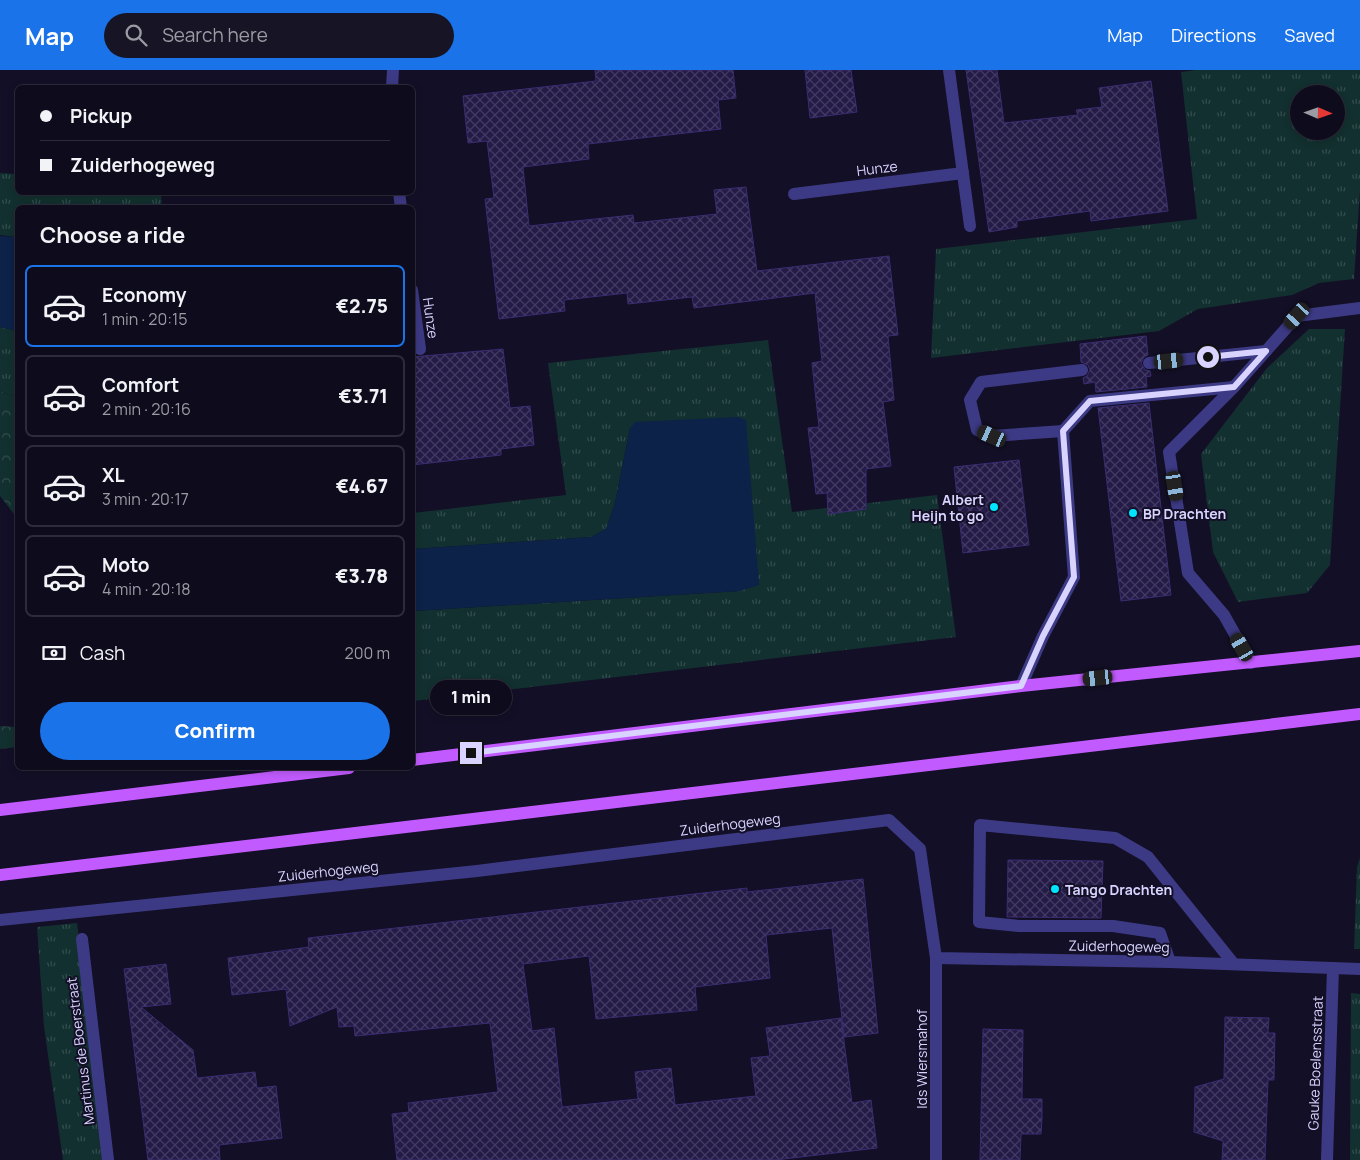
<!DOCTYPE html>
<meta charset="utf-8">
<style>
:root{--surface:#0e0b1c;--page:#171425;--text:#f1f3f6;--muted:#9b9ba3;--line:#2e2b3b;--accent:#1a73e8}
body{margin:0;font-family:Manrope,sans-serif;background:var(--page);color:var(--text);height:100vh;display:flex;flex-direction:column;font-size:19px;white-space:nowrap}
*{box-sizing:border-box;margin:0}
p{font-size:16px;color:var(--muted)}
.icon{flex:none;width:28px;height:28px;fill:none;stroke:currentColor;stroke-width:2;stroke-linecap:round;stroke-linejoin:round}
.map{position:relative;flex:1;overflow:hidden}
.details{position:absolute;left:15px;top:135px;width:400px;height:565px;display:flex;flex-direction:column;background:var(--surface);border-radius:8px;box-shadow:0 2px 8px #0003,0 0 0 1px var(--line)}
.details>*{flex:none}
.hud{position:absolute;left:15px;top:15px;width:400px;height:110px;border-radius:8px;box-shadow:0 2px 8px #0003,0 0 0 1px var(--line);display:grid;align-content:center;height:110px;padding:0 25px;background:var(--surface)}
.needle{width:32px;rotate:92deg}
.buttons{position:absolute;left:1290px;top:15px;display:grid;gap:10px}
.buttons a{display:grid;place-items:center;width:55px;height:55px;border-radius:50%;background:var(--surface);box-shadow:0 2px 8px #0003,0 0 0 1px var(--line);font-size:25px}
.end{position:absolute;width:22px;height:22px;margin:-11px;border:6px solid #d9d4ff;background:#111;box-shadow:0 0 0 2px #111}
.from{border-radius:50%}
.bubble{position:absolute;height:35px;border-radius:18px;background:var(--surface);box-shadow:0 2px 8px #0003,0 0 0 1px var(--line);font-size:16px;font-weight:800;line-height:35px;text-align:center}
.car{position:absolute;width:15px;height:30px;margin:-15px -8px;border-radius:6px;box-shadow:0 0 4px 1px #0007;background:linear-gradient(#222 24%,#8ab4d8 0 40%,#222 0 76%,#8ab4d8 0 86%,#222 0)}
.hud b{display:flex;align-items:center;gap:18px;height:48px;font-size:19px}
.hud b+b{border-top:1px solid var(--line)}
.hud i{width:12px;height:12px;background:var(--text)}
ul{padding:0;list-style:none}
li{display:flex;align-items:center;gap:15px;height:82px;margin:0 10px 8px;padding:0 15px;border:2px solid var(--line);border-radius:8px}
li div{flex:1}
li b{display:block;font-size:19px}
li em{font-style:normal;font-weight:800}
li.selected{border-color:var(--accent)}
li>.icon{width:45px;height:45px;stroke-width:1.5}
h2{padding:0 25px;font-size:22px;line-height:60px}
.pay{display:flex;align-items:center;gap:12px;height:55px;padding:0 25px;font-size:19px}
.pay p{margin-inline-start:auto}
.primary-button{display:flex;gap:10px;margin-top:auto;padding:10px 25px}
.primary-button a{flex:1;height:58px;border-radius:30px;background:var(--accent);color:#fff;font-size:20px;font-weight:800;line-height:58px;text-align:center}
header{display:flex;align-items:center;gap:30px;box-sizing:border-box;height:70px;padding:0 25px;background:var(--accent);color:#fff}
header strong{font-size:24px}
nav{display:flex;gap:28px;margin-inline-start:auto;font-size:18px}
.search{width:350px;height:45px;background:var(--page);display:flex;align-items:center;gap:12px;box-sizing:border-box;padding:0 18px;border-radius:28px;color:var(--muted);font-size:19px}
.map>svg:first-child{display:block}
.grass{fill:url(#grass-tufts);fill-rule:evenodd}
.forest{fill:url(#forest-crowns)}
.water{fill:#0c2248}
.building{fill:url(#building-cross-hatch);stroke:#3b2d73}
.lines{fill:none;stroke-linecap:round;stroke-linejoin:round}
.lane{stroke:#3d3a85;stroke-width:12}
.street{stroke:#3d3a85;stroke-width:12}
.primary{stroke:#c25bff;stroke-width:12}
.route{stroke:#d9d4ff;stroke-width:6}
.poi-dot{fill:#00e5ff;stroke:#130f26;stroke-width:2}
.labels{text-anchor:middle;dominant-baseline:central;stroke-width:4;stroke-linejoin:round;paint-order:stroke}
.street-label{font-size:14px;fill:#d9d4ff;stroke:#130f26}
.poi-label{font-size:14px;font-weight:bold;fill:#d9d4ff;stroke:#130f26;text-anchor:start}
</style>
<header>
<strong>Map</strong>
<div class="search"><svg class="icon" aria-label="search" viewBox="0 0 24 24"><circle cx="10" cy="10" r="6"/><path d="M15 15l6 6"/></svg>Search here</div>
<nav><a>Map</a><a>Directions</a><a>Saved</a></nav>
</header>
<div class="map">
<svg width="1360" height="1090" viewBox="0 0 1360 1090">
<defs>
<pattern id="grass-tufts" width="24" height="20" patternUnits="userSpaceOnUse" patternTransform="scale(1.25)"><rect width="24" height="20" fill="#12302f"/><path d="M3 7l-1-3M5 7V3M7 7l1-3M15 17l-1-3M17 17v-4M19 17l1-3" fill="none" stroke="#344d4e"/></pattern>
<pattern id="forest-crowns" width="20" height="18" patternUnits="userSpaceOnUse" patternTransform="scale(1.25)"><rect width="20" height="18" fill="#12302f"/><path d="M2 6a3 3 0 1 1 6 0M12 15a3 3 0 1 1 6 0" fill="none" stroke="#344d4e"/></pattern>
<pattern id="building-cross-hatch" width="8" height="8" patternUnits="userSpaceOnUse" patternTransform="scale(1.25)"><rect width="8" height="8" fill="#241b47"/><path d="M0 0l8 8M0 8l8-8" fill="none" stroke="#433b63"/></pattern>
</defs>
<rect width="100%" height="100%" fill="#130f26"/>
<g class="grass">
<path d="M1196,0H1360V120L1354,209L1319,213L1292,225L1198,239L1159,261L931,288L936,179L1197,149L1181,2ZM1299,24H1336V61H1299Z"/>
<polygon points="0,103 17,104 18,122 161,123 162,137 18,138 17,167 0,165"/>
<polygon points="0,257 17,261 17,327 0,321"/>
<polygon points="1309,259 1345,259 1330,495 1307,523 1238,532 1213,482 1201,384 1267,298"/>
<polygon points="768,270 792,442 937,425 956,567 413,631 413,541 740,521 630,358 615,433 606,459 591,467 413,479 413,443 566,425 548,293"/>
<polygon points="1360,788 1360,879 1354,879 1357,797"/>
<polygon points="77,853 103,1058 106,1090 63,1090 44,957 37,857"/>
<polygon points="1351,923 1360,924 1360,1090 1350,1090"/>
</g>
<g class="forest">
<polygon points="0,321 17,327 17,454 14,444 0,426"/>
<polygon points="0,656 17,657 17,677 0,679"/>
</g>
<g class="water">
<polygon points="0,166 17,167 17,261 0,257"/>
<polygon points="738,347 746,350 759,515 740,521 413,541 413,479 591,467 606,459 615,433 630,358 635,352"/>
</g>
<g class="building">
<polygon points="595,0 733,0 736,28 718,30 721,59 588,74 589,89 523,97 529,156 633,145 634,153 717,144 714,120 746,117 757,201 889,186 898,265 888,266 894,330 883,332 891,396 866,399 866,439 828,444 827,423 816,424 808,358 819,357 812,293 822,291 815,223 694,238 692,227 628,234 627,223 564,230 565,241 499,249 485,129 494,128 487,71 468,73 463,26 596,11"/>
<polygon points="805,0 851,0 857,42 810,48"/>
<polygon points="966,0 997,0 1004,53 1078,45 1076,40 1102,37 1099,18 1151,11 1168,141 1091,151 1090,141 1017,151 1017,157 989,162"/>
<polygon points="1146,266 1148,285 1144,287 1141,293 1145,300 1150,301 1151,306 1146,307 1147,317 1096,322 1095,312 1084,314 1083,308 1087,306 1090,300 1088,295 1081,292 1080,274"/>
<polygon points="503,279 510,338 530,336 534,375 501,379 501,385 412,395 412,287"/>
<polygon points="1149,333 1171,525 1121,531 1098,338"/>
<polygon points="1019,390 1029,475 963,483 954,397"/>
<polygon points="1008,790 1103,791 1101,848 1007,847"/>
<polygon points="863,809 878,963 844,967 832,858 766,865 770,908 695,917 697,940 596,949 589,886 523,894 532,961 554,958 562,1037 638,1029 635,1002 671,998 675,1035 756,1026 751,988 770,986 766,958 841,948 852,1033 871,1030 877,1078 775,1090 397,1090 392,1044 409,1042 408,1033 498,1022 490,953 355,966 354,956 339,957 337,937 290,956 286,919 232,925 228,888 309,877 308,868 747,818 747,822"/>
<polygon points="166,894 171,934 141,937 193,980 197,1008 255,1002 257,1018 276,1016 282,1068 219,1075 220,1090 148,1090 124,899"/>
<polygon points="1225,947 1269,948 1268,963 1275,963 1274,1010 1268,1010 1265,1090 1222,1090 1223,1071 1194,1062 1195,1017 1224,1009"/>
<polygon points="983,959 1023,960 1022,1029 1042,1029 1042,1048 1041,1064 1021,1064 1020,1090 980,1090"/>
</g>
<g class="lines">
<g class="lane">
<polyline points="794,124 963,103"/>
<polyline points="1149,293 1266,281"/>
<polyline points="1063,361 992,366 977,360 970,330 981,312 1082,300"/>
<polyline points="1251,593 1224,545 1188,503 1169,382 1234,317 1297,246 1360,238"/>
<polyline points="1021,616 1043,566 1074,507 1063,361 1090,331 1234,317"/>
<polyline points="1170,892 1160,863 1113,856 1019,856 979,852 980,755 1115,768 1148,787 1233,893"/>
</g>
<g class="street">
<polyline points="949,0 970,156"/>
<polyline points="392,18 393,0"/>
<polyline points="399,122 401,138"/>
<polyline points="412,220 420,279"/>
<polyline points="0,850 477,801 889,750 920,779 936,888 1170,892 1360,899"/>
<polyline points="82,869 108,1090"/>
<polyline points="936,888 936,1090"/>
<polyline points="1327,1090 1333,898"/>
</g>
<g class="primary">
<polyline points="412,690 1021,616 1360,581"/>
<polyline points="0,740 349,698"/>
<polyline points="0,805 1360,644"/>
</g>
</g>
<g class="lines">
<polyline class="route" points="471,683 1021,616 1043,566 1074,507 1063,361 1090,331 1234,317 1266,281 1208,287"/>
</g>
<g class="poi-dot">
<circle cx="994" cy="437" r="5"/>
<circle cx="1133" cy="443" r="5"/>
<circle cx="1055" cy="819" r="5"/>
</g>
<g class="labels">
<g class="street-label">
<text transform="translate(877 98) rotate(-7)">Hunze</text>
<text transform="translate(431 248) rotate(82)">Hunze</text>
<text transform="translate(730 754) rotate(-7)">Zuiderhogeweg</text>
<text transform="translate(328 801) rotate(-6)">Zuiderhogeweg</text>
<text transform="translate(1119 876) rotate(1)">Zuiderhogeweg</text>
<text transform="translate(80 981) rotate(-97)">Martinus de Boerstraat</text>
<text transform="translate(921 989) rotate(-90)">Ids Wiersmahof</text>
<text transform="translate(1315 993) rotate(-88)">Gauke Boelensstraat</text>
</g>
<g class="poi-label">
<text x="984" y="429" text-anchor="end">Albert<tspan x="984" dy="16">Heijn to go</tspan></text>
<text x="1143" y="443">BP Drachten</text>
<text x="1065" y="819">Tango Drachten</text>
</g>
</g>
</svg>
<div class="buttons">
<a><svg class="needle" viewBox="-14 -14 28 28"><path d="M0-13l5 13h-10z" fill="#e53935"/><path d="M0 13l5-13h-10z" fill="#9b9ba3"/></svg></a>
</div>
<i class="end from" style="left:1208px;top:287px"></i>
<i class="end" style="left:471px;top:683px"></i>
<div class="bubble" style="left:430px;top:610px;width:82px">1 min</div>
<i class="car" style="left:1297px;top:246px;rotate:222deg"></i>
<i class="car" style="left:1169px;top:291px;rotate:84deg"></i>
<i class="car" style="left:992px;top:366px;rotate:294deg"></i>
<i class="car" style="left:1175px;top:416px;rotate:171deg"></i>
<i class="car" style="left:1242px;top:577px;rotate:330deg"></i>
<i class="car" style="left:1098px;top:608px;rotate:264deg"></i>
<div class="hud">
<b><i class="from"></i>Pickup</b>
<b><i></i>Zuiderhogeweg</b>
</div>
<section class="details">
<h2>Choose a ride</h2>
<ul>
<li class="selected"><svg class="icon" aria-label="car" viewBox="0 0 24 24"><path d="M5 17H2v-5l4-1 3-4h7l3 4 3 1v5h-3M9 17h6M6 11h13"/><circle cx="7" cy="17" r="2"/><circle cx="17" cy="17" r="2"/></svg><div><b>Economy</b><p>1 min · 20:15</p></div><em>€2.75</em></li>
<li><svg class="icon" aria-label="car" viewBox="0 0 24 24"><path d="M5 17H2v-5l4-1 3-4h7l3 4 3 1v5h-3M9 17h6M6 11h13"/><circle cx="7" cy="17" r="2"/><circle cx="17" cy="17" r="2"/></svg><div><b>Comfort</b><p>2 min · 20:16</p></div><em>€3.71</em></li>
<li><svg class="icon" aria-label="car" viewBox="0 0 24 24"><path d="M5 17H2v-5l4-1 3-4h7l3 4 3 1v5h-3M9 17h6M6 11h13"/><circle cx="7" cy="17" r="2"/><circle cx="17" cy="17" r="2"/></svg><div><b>XL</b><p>3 min · 20:17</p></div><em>€4.67</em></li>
<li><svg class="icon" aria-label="car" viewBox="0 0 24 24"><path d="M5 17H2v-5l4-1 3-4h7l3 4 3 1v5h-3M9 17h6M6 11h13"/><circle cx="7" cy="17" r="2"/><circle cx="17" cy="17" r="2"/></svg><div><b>Moto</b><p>4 min · 20:18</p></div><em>€3.78</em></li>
</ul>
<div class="pay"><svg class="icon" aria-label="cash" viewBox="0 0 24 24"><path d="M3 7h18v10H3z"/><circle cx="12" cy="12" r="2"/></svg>Cash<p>200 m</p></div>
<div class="primary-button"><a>Confirm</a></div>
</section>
</div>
